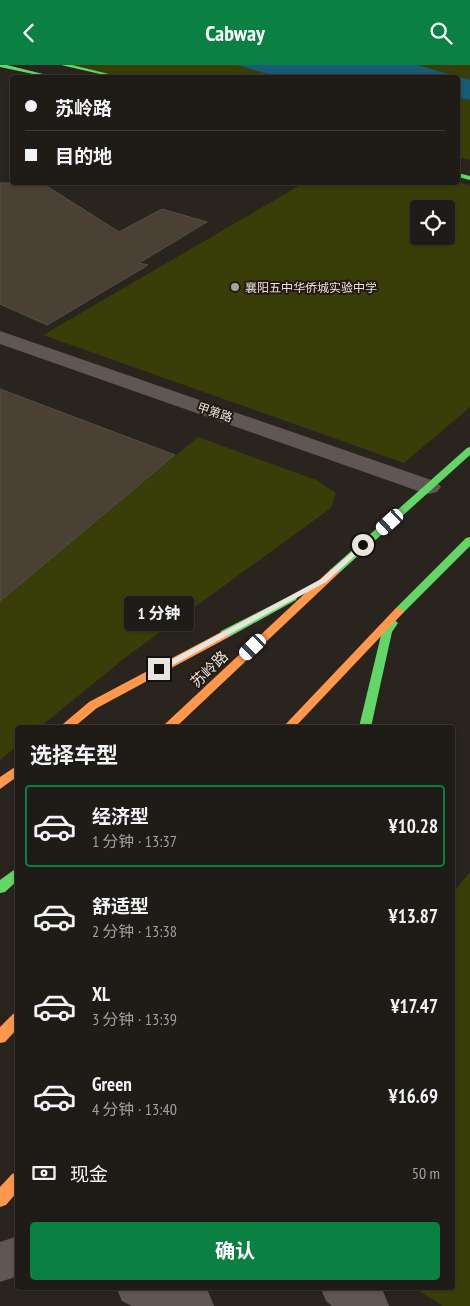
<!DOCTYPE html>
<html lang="zh">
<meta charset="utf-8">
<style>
:root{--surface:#1f1b16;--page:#27241f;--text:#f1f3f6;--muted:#a1a1a1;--line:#3c3935;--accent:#0b8043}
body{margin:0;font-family:"PT Sans Narrow","Noto Sans SC",sans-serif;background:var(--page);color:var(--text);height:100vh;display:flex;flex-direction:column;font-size:19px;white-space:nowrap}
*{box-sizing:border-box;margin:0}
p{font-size:16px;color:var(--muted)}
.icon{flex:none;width:28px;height:28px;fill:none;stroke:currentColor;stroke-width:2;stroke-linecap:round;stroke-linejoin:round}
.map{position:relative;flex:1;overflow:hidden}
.details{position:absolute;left:15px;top:660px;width:440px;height:565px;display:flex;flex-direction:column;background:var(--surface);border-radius:5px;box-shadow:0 1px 4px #0004,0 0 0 1px var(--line)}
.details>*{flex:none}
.banner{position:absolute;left:10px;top:10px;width:450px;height:110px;border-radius:5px;box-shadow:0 1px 4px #0004,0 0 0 1px var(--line);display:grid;align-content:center;height:110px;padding:0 15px;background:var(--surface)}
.fabs{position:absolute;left:410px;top:135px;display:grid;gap:10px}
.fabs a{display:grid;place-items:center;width:45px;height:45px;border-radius:5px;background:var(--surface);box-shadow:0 1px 4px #0004,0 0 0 1px var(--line);font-size:25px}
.end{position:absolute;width:22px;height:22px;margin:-11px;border:6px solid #e9e4dc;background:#111;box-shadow:0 0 0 2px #111}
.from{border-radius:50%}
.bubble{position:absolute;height:35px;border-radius:5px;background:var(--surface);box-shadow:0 1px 4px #0004,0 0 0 1px var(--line);font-size:16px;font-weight:700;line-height:35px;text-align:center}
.car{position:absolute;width:15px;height:30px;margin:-15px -8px;border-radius:6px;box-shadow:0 0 4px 1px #0007;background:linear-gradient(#fff 24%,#345 0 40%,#fff 0 76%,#345 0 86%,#fff 0)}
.banner b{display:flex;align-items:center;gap:18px;height:48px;font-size:19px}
.banner b+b{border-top:1px solid var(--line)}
.banner i{width:12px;height:12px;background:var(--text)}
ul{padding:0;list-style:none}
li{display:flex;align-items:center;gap:15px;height:82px;margin:0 10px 8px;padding:0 5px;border:2px solid transparent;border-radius:5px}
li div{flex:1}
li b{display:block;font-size:19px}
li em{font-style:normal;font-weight:700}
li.active{border-color:var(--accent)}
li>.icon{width:45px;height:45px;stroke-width:1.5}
h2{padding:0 15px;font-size:22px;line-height:60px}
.pay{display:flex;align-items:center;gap:12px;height:55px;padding:0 15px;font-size:19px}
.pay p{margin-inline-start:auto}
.button{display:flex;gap:10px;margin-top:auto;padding:10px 15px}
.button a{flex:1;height:58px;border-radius:5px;background:var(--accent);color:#fff;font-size:20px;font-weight:700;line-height:58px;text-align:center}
header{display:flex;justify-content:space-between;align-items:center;height:65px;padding:0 15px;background:var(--accent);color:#fff;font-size:22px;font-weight:700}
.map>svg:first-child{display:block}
.green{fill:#393e09;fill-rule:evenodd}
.water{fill:#185c78}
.building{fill:#4a4033;stroke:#54504a}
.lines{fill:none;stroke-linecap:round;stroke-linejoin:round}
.street{fill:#605754;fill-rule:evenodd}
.fast{fill:#63d668;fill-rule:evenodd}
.slow{fill:#ff974d;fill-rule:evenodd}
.route{fill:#e9e4dc}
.poi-dot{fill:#a6a19a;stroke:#231b11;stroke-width:2}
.labels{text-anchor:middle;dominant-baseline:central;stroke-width:4;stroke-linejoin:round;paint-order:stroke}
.far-poi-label{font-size:12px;fill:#e9e4dc;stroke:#231b11;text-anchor:start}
.far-street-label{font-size:12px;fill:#e9e4dc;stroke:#231b11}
.street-label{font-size:15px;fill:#e9e4dc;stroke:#231b11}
</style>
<header><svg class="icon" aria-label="back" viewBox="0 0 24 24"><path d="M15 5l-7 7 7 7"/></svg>Cabway<svg class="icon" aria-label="search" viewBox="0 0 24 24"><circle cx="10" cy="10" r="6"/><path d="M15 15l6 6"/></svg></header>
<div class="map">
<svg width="470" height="1241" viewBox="0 0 470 1241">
<rect width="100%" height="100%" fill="#29241e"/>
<g class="green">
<polygon points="64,0 470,0 470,95 458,92 458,12 118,12"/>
<path d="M458,117L470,121V342L404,398L43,270L304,118ZM419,144H446V171H419Z"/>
<polygon points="198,372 316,415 336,428 331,443 126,592 40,662 18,662 17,681 0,695 0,536"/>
<polygon points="470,807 470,1241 443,1241 414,1223 452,1222 452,829"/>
</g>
<polygon class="water" points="238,0 417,0 470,15 470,35 458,32 458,12 291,12 264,8"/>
<g class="building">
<polygon points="0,118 42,118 119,167 162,144 207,157 139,198 148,200 47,260 0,239"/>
<polygon points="0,324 175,390 0,536"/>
</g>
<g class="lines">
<g class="street">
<polygon points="0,266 437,417 441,422 437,427 429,429 421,427 0,279"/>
<polygon points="18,1171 18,1211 0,1217 0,1177"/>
<polygon points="116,1222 198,1222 208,1226 214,1241 132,1241 122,1236"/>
<polygon points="320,1222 377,1222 383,1226 389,1241 332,1241 326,1236"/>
</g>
<g class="fast">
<polygon points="0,0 7,0 55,12 47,12 0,2"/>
<polygon points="61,0 72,0 121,12 113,12"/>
<polygon points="458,108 470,111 470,115 458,112"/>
<polygon points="470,382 470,390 339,508 331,508 330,506 331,504 467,383"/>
<polygon points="470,472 470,481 403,548 395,548 394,546 395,544 466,473"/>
<polygon points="292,530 296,531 297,533 296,535 229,572 221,572 220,569 221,566"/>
<polygon points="393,554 398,558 392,567 371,662 359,662 382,566 389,556"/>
<polygon points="18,802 18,815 5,827 0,828 0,815"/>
</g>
<g class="slow">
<polygon points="335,503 339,504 340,506 339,508 176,662 163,662 165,659 331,504"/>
<polygon points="399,543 404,546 403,548 295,662 283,662 395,544"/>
<polygon points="225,565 229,566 230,569 229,572 97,643 74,662 61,662 63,659 89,637"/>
<polygon points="18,700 18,711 0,724 0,712"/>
<polygon points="18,947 18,963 5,977 0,978 0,962 13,949"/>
<polygon points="18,1107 18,1126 6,1140 0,1142 0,1122 12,1109"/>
</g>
</g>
<polygon class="route" points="361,479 367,480 326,517 162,606 156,606 156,603 321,514"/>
<circle class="poi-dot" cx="235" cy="222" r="5"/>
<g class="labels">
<g class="far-poi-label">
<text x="245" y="222">襄阳五中华侨城实验中学</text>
</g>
<g class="far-street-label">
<text transform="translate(215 347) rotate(19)">甲第路</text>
</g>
<g class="street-label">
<text transform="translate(209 604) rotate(-44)">苏岭路</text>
</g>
</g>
</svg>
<div class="fabs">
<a><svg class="icon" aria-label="locate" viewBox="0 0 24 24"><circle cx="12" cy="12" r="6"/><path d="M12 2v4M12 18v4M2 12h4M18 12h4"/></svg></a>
</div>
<i class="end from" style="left:363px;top:480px"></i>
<i class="end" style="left:159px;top:604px"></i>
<div class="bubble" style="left:124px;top:531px;width:70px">1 分钟</div>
<i class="car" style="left:390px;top:457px;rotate:228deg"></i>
<i class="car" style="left:253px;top:582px;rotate:226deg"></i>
<div class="banner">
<b><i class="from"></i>苏岭路</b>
<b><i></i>目的地</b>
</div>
<section class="details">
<h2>选择车型</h2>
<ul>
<li class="active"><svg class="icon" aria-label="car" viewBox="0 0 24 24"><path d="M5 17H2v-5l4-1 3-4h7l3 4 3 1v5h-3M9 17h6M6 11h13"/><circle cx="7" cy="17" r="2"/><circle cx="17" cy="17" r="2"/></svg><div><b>经济型</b><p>1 分钟 · 13:37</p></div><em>¥10.28</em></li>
<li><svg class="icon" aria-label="car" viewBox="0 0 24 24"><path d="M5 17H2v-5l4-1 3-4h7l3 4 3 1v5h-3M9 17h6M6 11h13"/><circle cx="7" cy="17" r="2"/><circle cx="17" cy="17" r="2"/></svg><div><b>舒适型</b><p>2 分钟 · 13:38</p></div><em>¥13.87</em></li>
<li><svg class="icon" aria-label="car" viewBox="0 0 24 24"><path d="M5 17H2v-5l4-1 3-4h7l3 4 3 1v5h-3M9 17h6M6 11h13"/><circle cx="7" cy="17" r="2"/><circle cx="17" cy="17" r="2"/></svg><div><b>XL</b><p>3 分钟 · 13:39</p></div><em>¥17.47</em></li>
<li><svg class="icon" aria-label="car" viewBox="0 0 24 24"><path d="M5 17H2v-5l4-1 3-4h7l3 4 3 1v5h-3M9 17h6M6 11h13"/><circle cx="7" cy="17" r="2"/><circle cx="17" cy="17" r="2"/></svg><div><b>Green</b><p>4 分钟 · 13:40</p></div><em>¥16.69</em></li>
</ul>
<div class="pay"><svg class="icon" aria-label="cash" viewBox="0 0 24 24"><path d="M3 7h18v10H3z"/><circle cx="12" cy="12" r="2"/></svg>现金<p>50 m</p></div>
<div class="button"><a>确认</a></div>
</section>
</div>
